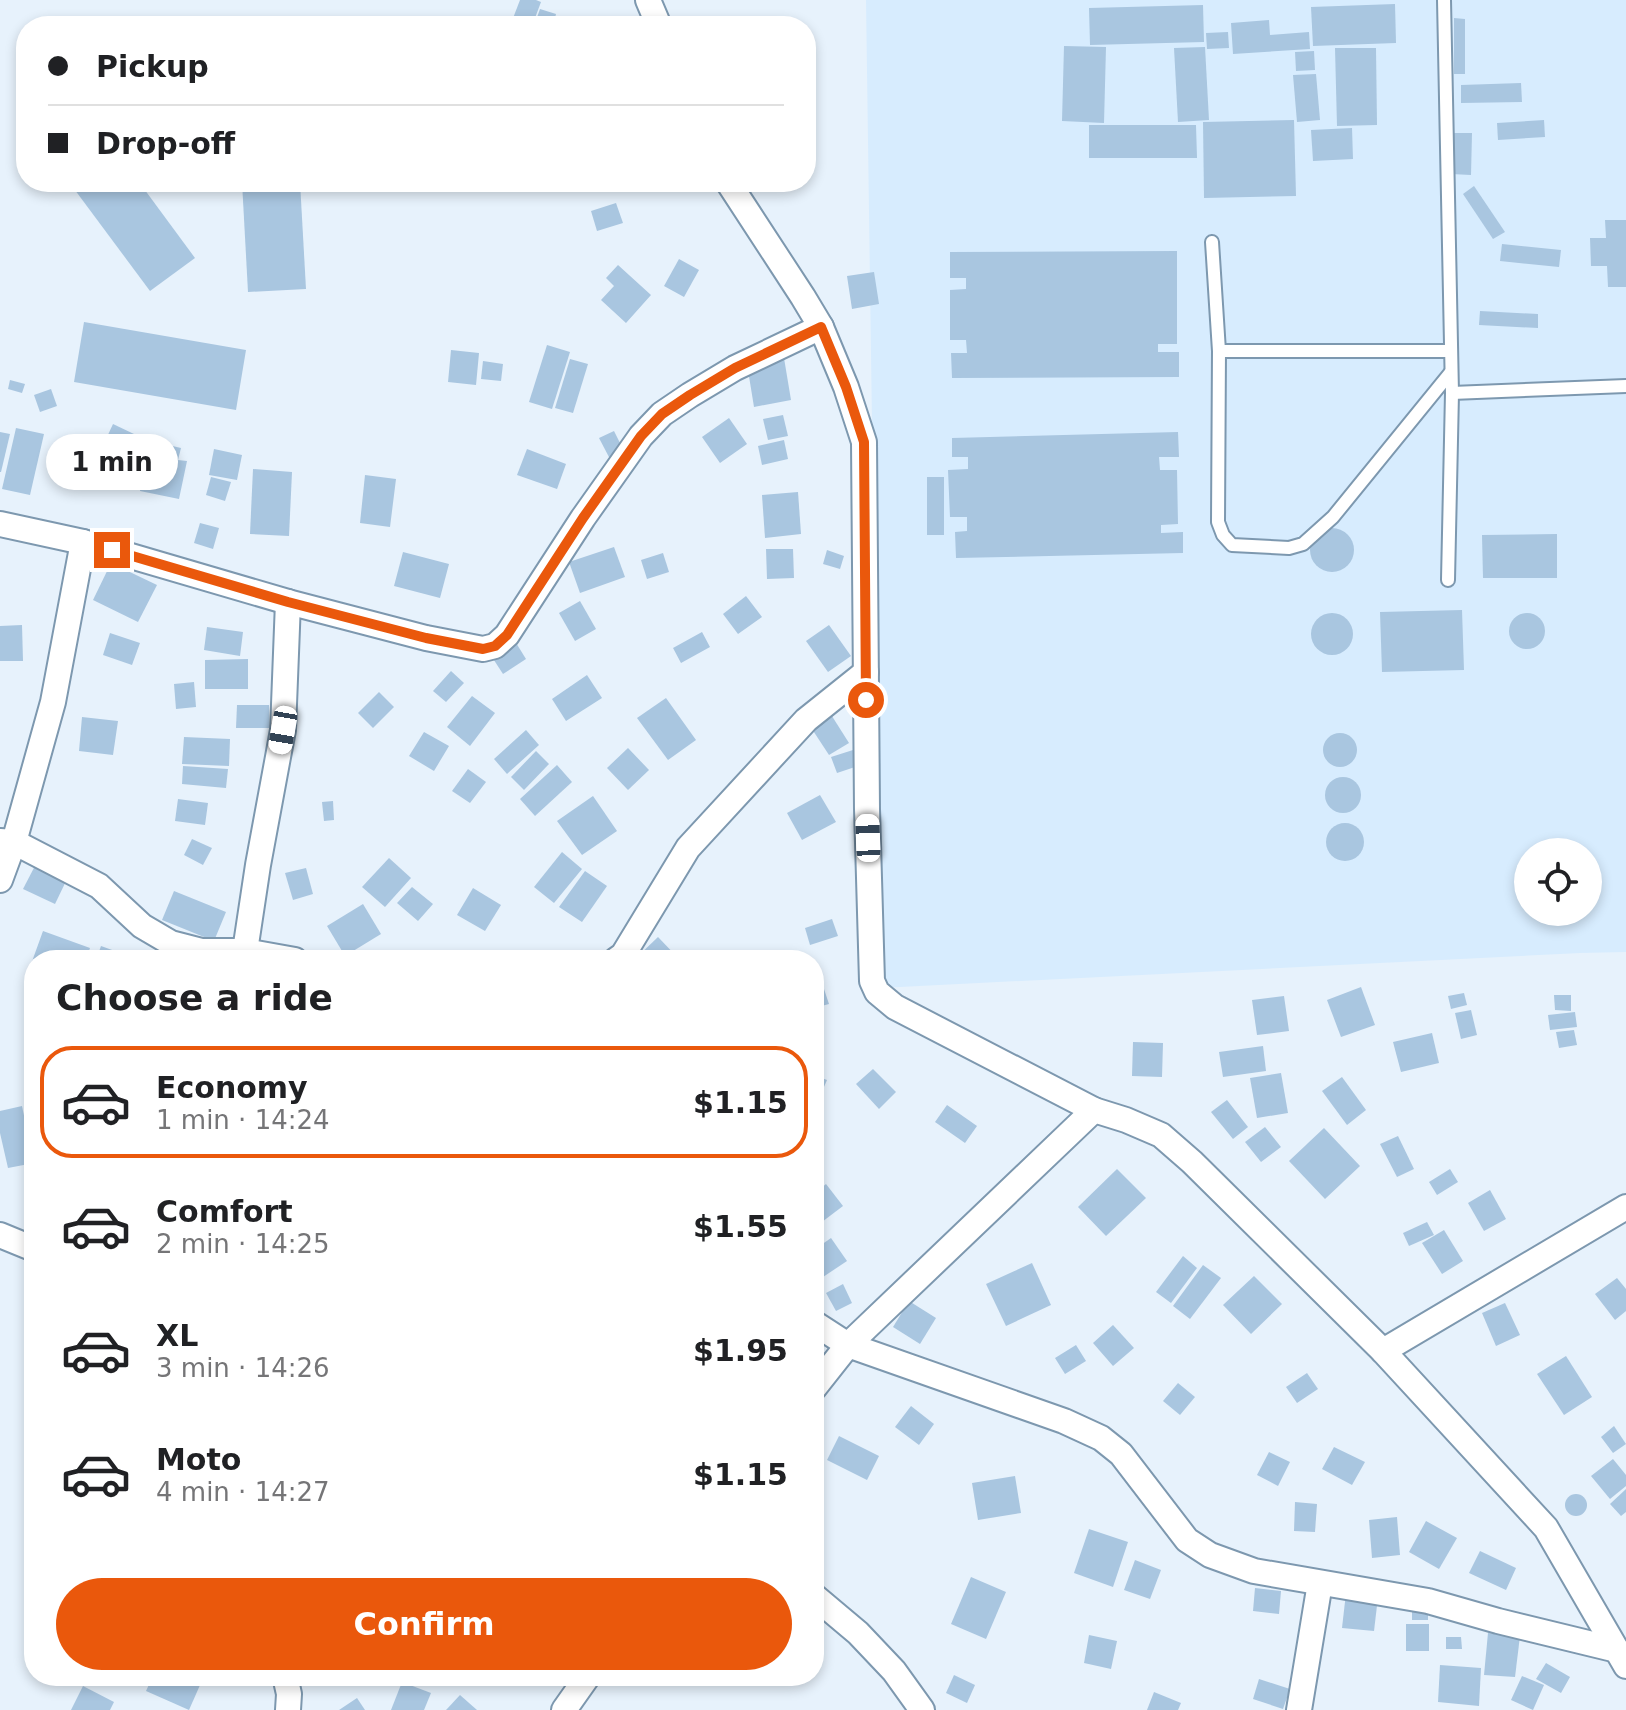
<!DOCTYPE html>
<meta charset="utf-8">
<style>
:root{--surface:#fff;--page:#f2f2f2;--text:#202124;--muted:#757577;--line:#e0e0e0;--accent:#ea580c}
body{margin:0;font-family:"DejaVu Sans",sans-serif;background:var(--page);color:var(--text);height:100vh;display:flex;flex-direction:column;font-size:30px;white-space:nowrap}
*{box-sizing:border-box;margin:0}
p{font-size:26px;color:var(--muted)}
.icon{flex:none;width:44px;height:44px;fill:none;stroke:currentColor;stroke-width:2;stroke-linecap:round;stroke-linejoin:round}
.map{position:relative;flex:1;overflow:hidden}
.drawer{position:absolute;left:24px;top:950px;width:800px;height:736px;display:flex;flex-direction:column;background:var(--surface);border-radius:32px;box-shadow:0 4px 12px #0003}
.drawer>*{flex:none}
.banner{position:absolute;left:16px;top:16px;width:800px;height:176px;border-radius:32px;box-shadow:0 4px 12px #0003;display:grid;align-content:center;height:176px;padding:0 32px;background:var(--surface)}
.buttons{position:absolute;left:1514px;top:838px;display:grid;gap:16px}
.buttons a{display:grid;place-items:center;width:88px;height:88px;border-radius:50%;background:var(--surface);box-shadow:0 4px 12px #0003;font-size:40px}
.end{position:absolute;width:36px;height:36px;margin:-18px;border:10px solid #ea580c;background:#fff;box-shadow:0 0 0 4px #fff}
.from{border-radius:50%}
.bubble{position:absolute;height:56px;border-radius:28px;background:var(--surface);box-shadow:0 4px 12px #0003;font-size:26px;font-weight:700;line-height:56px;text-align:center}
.car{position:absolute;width:24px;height:48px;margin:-24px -12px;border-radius:10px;box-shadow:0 0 6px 2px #0007;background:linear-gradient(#fff 24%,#345 0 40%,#fff 0 76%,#345 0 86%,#fff 0)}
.banner b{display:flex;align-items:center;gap:28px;height:76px;font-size:30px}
.banner b+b{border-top:2px solid var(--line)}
.banner i{width:20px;height:20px;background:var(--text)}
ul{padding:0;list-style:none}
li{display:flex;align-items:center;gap:24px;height:112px;margin:0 16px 12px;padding:0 16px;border:4px solid transparent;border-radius:32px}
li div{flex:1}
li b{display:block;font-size:30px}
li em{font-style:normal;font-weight:700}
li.on{border-color:var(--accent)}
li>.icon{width:72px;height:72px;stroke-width:1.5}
h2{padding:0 32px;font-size:36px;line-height:96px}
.button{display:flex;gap:16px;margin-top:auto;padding:16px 32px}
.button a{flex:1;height:92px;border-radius:48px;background:var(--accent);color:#fff;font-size:32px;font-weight:700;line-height:92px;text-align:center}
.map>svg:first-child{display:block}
.built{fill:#d7ecfe;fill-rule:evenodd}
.building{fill:#a9c6e0}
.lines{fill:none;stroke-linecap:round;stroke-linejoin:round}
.lane-casing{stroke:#7d98af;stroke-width:16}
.street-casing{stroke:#7d98af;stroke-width:28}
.lane{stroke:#fff;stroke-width:12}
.street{stroke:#fff;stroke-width:24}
.route{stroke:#ea580c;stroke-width:10}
</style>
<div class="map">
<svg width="1626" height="1710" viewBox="0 0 1626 1710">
<rect width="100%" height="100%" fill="#e7f2fc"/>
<path class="built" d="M866,0H1626V952L1580,953L880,988ZM1528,852H1588V912H1528Z"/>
<g class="building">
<polygon points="520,0 536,0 541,2 532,26 510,26"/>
<polygon points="1395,4 1396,43 1313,46 1311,7"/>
<polygon points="1203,5 1204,42 1090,45 1089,8"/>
<polygon points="540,9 556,14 553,26 534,26"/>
<polygon points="1454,18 1465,19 1465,74 1454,74"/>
<polygon points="1269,20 1270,35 1309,32 1310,49 1233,54 1231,23"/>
<polygon points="1228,32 1229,48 1207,49 1206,33"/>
<polygon points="1064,46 1106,47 1104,123 1062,121"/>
<polygon points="1205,47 1209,120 1178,122 1174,48"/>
<polygon points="1335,48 1376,48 1377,125 1337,126"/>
<polygon points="1314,51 1315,70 1296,71 1295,52"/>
<polygon points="1316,74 1320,120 1297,122 1293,75"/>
<polygon points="1521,83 1522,102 1461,103 1461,85"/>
<polygon points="1294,120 1296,196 1204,198 1203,122"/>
<polygon points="1544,120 1545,137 1498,140 1497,123"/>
<polygon points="1089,125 1196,125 1197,158 1089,158"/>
<polygon points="1352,128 1353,159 1313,161 1311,130"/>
<polygon points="1451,133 1472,133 1471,175 1451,174"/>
<polygon points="69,182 139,182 195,258 150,291"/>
<polygon points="242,182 300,182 306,289 248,292"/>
<polygon points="435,182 506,182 506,186 435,191"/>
<polygon points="1474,186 1505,232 1493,239 1463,194"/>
<polygon points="616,203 623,223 597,231 591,211"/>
<polygon points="1605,220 1626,220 1626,287 1608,287 1607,266 1591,266 1590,238 1606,238"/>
<polygon points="1502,244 1561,250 1559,267 1500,261"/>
<polygon points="1177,251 1177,344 1158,344 1158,352 1179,352 1179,377 952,378 951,353 967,353 966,340 950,340 950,290 966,289 966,278 950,278 950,252"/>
<polygon points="679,259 699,270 684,297 664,286"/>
<polygon points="618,265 651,295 626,323 601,300 614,286 606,278"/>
<polygon points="874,272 879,304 852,309 847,276"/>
<polygon points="1480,311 1538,314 1538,328 1479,325"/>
<polygon points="84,322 246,350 236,410 74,382"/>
<polygon points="547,345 570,352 552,409 529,402"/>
<polygon points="451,350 479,353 476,385 448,382"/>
<polygon points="784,358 791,400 754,407 747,364"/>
<polygon points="570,359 588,364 573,413 555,408"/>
<polygon points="483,361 503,364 501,381 481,379"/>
<polygon points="10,380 25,384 22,393 8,389"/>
<polygon points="51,389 57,406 40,412 34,395"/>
<polygon points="783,415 788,436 768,440 763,419"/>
<polygon points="729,418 747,444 720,463 702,437"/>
<polygon points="113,424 134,434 121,462 100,452"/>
<polygon points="16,428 44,434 30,495 2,489"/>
<polygon points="614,431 624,451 610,459 599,438"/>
<polygon points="0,432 10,434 1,472 0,472"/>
<polygon points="1178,432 1179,457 1159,457 1160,470 1177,470 1178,524 1161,525 1161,533 1183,532 1183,553 956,558 955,532 967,531 967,517 950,517 948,470 968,469 968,457 952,457 952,438"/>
<polygon points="147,440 181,448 178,460 187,461 179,499 140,491 142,477 130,475 135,449 145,451"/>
<polygon points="784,440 788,459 762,465 758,446"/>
<polygon points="214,449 242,455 237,480 209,475"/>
<polygon points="527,449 566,464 557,489 517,475"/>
<polygon points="253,469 292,472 289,536 250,534"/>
<polygon points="365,475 396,479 390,527 360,523"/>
<polygon points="211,477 231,482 225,501 206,495"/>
<rect x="927" y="477" width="17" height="58"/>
<polygon points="798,492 801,534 765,538 762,495"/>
<polygon points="200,523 219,528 213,549 194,543"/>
<circle cx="1332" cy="550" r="22"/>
<polygon points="1557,534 1557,578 1483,578 1482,535"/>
<polygon points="614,547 625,577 580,593 569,562"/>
<polygon points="766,549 793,549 794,578 767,579"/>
<polygon points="827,550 844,556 840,569 823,564"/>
<polygon points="403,552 449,564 440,598 394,586"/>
<polygon points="663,553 669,572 647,579 641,560"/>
<polygon points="111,563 157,585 138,622 93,600"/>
<polygon points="746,596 762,617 738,634 723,614"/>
<polygon points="580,601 596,629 575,641 559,613"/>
<polygon points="1462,610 1464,670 1382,672 1380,612"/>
<circle cx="1332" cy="634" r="21"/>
<circle cx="1527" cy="631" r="18"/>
<polygon points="22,625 23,661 0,661 0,626"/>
<polygon points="829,625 851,656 828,672 806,641"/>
<polygon points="207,627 243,632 240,656 204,650"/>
<polygon points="702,632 710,647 681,663 673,648"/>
<polygon points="110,633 140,643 132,665 103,655"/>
<polygon points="513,638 526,659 503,674 490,654"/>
<polygon points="248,659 248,689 205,689 205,660"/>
<polygon points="451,671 464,683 446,702 433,691"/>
<polygon points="587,675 602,698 566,721 552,699"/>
<polygon points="194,682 196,707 176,709 174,684"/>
<polygon points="379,692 394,707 373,728 358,713"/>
<polygon points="472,696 495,713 470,746 447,727"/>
<polygon points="666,698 696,740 668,760 637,718"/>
<polygon points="237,705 269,705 269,728 236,728"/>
<polygon points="830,713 849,743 829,755 810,726"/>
<polygon points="82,717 118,721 113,755 79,751"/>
<polygon points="526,730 539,745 507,774 494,759"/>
<polygon points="424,732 449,746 434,771 409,756"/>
<circle cx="1340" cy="750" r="17"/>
<polygon points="184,737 230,739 229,766 182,764"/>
<polygon points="628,748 649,770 628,790 607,768"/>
<polygon points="853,750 858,766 837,773 831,757"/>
<polygon points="536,751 549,764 524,790 511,777"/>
<polygon points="557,765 572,782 535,816 520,799"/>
<polygon points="183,766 228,769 226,788 182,784"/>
<polygon points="468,769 486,782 470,803 452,791"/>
<circle cx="1343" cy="795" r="18"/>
<polygon points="820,795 836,822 802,840 787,813"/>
<polygon points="593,796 617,831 582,855 557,821"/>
<polygon points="178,799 208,803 205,825 175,821"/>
<polygon points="333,801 334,820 324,821 322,802"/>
<circle cx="1345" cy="842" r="19"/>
<polygon points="192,839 212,848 203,865 184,855"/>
<polygon points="562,852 582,869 554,903 534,887"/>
<polygon points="389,858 411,878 385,907 362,887"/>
<polygon points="37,862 68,877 55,904 23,889"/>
<polygon points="306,868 313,894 293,900 285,873"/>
<polygon points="585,871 607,886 582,922 559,907"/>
<polygon points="412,887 433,904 418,921 397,903"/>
<polygon points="473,888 501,905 485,931 457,915"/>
<polygon points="174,891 226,912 214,941 162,920"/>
<polygon points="363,904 381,934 345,956 327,926"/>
<polygon points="832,919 838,936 810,945 805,928"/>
<polygon points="43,931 90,948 86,960 34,960 34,969 30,967"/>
<polygon points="658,937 680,960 634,960"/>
<polygon points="101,946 140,960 96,960"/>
<polygon points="814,959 829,1004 814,1008"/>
<polygon points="1361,987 1375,1025 1341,1037 1327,1000"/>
<polygon points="1464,993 1467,1005 1451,1009 1448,996"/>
<polygon points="1554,995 1571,995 1571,1011 1555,1010"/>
<polygon points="1284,996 1289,1031 1257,1035 1252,1000"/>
<polygon points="1471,1010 1477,1035 1461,1039 1455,1013"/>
<polygon points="1575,1012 1577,1027 1550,1030 1548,1015"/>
<polygon points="1574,1030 1577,1045 1559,1048 1556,1032"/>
<polygon points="1432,1033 1439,1063 1401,1072 1393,1042"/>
<polygon points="1133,1042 1163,1043 1162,1077 1132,1076"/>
<polygon points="1263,1046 1266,1071 1223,1077 1219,1052"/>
<polygon points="873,1069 896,1092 879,1109 856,1084"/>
<polygon points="1281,1073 1288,1113 1257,1118 1250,1078"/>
<polygon points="814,1075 827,1080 817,1103 814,1102"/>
<polygon points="1342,1077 1366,1110 1347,1125 1322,1091"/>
<polygon points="1227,1100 1248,1127 1233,1139 1211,1112"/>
<polygon points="947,1105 977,1126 965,1143 935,1122"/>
<polygon points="22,1106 34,1163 8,1168 0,1133 0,1111"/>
<polygon points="1265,1127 1281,1147 1261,1162 1245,1142"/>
<polygon points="1324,1128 1360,1166 1325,1199 1289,1161"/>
<polygon points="1398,1136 1414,1169 1397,1177 1380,1144"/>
<polygon points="1117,1169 1146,1198 1106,1236 1078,1207"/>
<polygon points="1450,1169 1458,1182 1437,1195 1429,1182"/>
<polygon points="826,1184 843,1206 814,1228 814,1194"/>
<polygon points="1490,1190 1506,1219 1484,1231 1468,1203"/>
<polygon points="1427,1222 1434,1235 1409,1246 1403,1233"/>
<polygon points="1444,1230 1463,1261 1442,1274 1422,1243"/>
<polygon points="831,1238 847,1261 814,1283 814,1250"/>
<polygon points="1183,1256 1197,1268 1171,1303 1156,1292"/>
<polygon points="1032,1263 1051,1305 1006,1326 986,1284"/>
<polygon points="1203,1265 1221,1278 1190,1319 1173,1306"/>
<polygon points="1254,1276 1282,1304 1251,1334 1223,1305"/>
<polygon points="1617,1278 1626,1289 1626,1311 1615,1320 1595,1294"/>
<polygon points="843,1284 852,1303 836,1311 826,1293"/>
<polygon points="909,1301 936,1318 920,1344 893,1327"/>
<polygon points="1505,1303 1520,1335 1496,1346 1482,1313"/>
<polygon points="1113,1325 1134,1348 1113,1366 1093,1343"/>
<polygon points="1076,1345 1086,1361 1065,1374 1055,1358"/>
<polygon points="1566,1356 1592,1397 1564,1415 1537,1374"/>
<polygon points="1307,1373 1318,1389 1297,1403 1286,1387"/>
<polygon points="1178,1383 1195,1397 1180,1415 1163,1401"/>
<polygon points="911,1406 934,1424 919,1445 895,1427"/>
<polygon points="1614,1426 1626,1444 1613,1453 1601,1437"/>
<polygon points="839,1436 879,1456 867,1480 827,1460"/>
<polygon points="1334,1447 1365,1462 1352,1485 1322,1469"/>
<polygon points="1269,1452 1290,1462 1278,1486 1257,1475"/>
<polygon points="1613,1459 1626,1475 1626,1486 1610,1499 1591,1476"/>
<polygon points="1015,1476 1021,1513 978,1520 972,1483"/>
<polygon points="1626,1489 1626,1512 1621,1516 1610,1504"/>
<circle cx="1576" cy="1505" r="11"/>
<polygon points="1295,1502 1317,1504 1315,1532 1294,1531"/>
<polygon points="1397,1517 1400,1555 1372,1558 1369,1520"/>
<polygon points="1426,1521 1457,1538 1439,1569 1409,1552"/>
<polygon points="1089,1529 1128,1542 1113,1587 1074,1573"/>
<polygon points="1480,1551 1516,1568 1506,1590 1469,1573"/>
<polygon points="1135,1560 1161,1570 1150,1599 1124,1590"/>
<polygon points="971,1577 1006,1592 986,1639 951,1624"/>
<polygon points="1255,1588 1281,1591 1279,1614 1253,1611"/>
<polygon points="1346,1593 1378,1597 1374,1631 1342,1628"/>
<polygon points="1428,1608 1428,1620 1412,1620 1412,1609"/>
<rect x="1406" y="1624" width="23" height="27"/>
<polygon points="1488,1633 1520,1636 1515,1677 1484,1675"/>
<polygon points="1089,1635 1117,1641 1111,1669 1084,1663"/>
<polygon points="1446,1637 1461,1637 1462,1649 1446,1649"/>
<polygon points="1546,1663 1570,1677 1561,1693 1536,1679"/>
<polygon points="1440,1665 1481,1668 1479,1706 1438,1702"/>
<polygon points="954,1675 975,1685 967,1703 946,1693"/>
<polygon points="153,1676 204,1676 189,1710 146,1691"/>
<polygon points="1522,1676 1544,1685 1533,1710 1511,1700"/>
<polygon points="1259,1679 1290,1689 1283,1709 1253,1699"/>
<polygon points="402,1682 431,1693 424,1710 391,1710"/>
<polygon points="83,1686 114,1702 110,1710 71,1710"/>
<polygon points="1154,1692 1181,1703 1178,1710 1147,1710"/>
<polygon points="460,1695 477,1710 446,1710"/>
<polygon points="357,1698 365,1710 339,1710"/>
</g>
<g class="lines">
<defs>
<g id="lane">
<polyline points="1444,0 1452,393 1448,580"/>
<polyline points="1212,242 1219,351 1218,522 1223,535 1232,545 1289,548 1303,544 1333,517 1451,372"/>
<polyline points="1219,351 1451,351"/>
<polyline points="1452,393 1626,386"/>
</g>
<g id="street">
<polyline points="648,0 659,26"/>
<polyline points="821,327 846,387 864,442 867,809 872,981 877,992 895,1007 1094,1110"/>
<polyline points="0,524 83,542 288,602 426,638 483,649 495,646 507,635 583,518 641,436 662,414 690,395 735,368 821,327 803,297 728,182"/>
<polyline points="0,841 14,842 99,886 142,926 171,943 202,951 245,951 295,960"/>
<polyline points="0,880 14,842 53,702 83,542"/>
<polyline points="245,951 258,865 283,730 288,602"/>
<polyline points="616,960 623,955 688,848 806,720 866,672"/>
<polyline points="0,1235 34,1249"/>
<polyline points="814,1323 848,1345 1064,1421 1101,1438 1121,1454 1187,1540 1210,1555 1254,1571 1428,1601 1498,1621 1617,1650"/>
<polyline points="1383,1351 1626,1207"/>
<polyline points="814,1388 848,1345 1094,1110 1126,1120 1161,1135 1192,1162 1383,1351 1546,1528 1626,1666"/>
<polyline points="814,1596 858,1633 894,1671 922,1710"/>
<polyline points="285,1676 289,1694 288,1710"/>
<polyline points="564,1710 588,1676"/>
<polyline points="1299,1710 1320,1583"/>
</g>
</defs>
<use href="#lane" class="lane-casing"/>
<use href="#street" class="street-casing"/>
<use href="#lane" class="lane"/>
<use href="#street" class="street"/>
</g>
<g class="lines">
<polyline class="route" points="112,550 288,602 426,638 483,649 495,646 507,635 583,518 641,436 662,414 690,395 735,368 821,327 846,387 864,442 866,700"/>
</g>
</svg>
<div class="buttons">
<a><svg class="icon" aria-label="locate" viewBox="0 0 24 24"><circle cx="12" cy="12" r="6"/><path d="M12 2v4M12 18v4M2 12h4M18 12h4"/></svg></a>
</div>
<i class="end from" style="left:866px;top:700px"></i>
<i class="end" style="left:112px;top:550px"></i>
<div class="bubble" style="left:46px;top:434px;width:132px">1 min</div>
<i class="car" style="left:283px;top:730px;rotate:190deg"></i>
<i class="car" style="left:868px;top:838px;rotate:358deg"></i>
<div class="banner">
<b><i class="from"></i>Pickup</b>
<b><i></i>Drop-off</b>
</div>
<section class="drawer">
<h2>Choose a ride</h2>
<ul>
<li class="on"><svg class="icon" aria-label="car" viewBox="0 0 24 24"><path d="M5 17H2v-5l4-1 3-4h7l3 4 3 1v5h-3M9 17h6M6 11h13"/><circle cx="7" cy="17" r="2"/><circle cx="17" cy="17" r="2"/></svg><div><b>Economy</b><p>1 min · 14:24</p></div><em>$1.15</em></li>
<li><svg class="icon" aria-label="car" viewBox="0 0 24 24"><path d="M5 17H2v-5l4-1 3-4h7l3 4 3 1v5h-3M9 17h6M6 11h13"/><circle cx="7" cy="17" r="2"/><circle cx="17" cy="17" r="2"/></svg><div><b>Comfort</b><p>2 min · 14:25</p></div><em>$1.55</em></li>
<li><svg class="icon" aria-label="car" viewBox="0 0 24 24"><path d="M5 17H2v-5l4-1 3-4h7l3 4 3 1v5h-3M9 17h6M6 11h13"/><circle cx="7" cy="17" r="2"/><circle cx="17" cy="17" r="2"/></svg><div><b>XL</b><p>3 min · 14:26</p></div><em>$1.95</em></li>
<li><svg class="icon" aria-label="car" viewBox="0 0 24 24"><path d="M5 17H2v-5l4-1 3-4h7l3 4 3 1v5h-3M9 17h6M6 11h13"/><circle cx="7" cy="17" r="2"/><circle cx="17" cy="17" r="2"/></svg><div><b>Moto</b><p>4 min · 14:27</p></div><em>$1.15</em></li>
</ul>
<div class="button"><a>Confirm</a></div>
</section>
</div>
